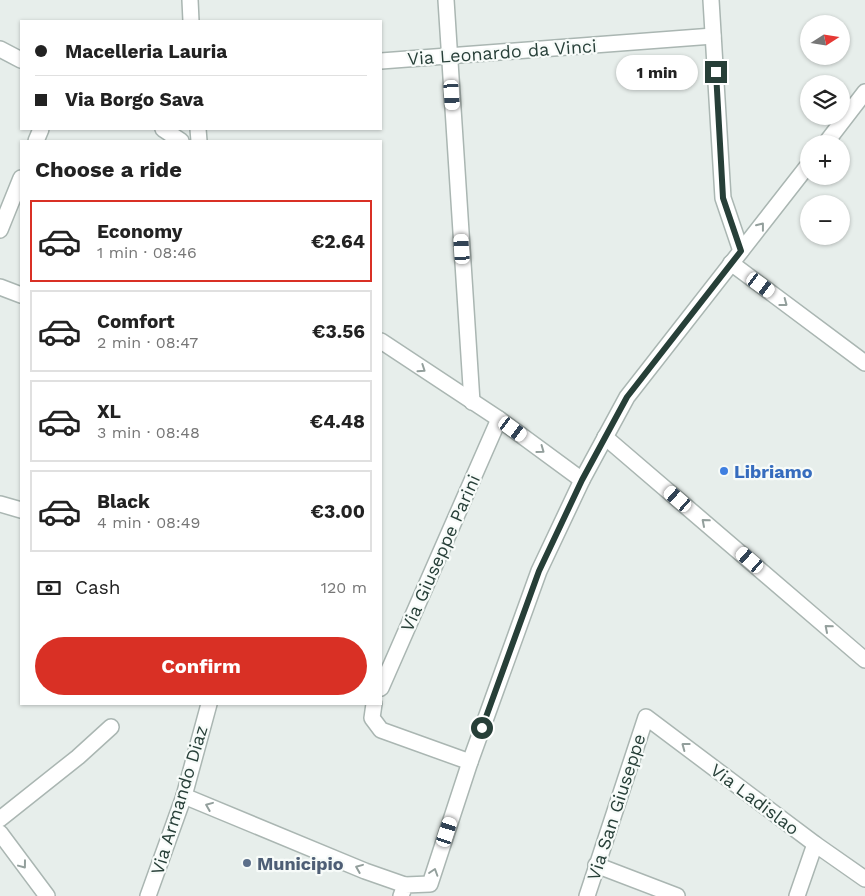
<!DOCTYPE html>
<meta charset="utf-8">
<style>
:root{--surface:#fff;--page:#f6f6f6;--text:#222;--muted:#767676;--line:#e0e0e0;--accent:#d93025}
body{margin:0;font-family:"Work Sans",sans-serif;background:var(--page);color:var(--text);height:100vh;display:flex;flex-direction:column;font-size:19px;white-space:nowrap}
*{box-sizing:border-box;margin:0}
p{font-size:16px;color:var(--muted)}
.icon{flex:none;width:28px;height:28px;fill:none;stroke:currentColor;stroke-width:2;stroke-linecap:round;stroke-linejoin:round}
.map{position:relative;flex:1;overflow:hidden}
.sheet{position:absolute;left:20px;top:140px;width:362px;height:565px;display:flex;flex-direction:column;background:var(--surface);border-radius:0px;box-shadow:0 1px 4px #0004}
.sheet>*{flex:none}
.guide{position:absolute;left:20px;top:20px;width:362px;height:110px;border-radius:0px;box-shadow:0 1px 4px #0004;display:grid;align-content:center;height:110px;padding:0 15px;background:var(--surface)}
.needle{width:32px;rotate:78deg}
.buttons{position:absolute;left:800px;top:15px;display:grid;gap:10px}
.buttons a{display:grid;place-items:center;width:50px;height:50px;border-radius:50%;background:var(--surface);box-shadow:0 1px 4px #0004;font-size:25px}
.end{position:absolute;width:22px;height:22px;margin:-11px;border:6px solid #273f38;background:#fff;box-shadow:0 0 0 2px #fff}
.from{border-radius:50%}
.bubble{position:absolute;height:35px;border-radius:18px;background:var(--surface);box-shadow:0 1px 4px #0004;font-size:16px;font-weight:700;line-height:35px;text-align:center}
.car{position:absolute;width:15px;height:30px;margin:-15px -8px;border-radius:6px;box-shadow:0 0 4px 1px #0007;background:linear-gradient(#fff 24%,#345 0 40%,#fff 0 76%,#345 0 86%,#fff 0)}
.guide b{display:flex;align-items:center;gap:18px;height:48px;font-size:19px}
.guide b+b{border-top:1px solid var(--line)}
.guide i{width:12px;height:12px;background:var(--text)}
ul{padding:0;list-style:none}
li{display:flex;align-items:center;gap:15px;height:82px;margin:0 10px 8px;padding:0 5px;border:2px solid var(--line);border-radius:0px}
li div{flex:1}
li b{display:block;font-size:19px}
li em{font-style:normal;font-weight:700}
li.selected{border-color:var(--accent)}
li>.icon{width:45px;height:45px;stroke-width:1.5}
h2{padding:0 15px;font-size:22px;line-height:60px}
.pay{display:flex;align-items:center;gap:12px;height:55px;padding:0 15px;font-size:19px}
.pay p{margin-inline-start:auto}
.primary-button{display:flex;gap:10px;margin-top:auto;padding:10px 15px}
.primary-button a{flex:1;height:58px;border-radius:30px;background:var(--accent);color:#fff;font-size:20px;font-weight:700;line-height:58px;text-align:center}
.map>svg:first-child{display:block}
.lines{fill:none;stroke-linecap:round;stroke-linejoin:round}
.pedestrian-casing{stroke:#aab6b2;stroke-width:18}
.minor-casing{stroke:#aab6b2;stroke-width:18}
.pedestrian{stroke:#fff;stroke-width:15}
.minor{stroke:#fff;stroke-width:15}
.oneway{stroke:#939f9c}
.route{stroke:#273f38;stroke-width:6}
.shop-dot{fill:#3f7fe0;stroke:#f7fbf9;stroke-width:2}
.service-dot{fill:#5c6f8a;stroke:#f7fbf9;stroke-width:2}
.labels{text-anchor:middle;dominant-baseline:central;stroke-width:4.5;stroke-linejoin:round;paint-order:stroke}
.street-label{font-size:18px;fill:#273f38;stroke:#f7fbf9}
.shop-label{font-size:18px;font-weight:bold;fill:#366cbe;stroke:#f7fbf9;text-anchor:start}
.service-label{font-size:18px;font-weight:bold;fill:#4e5e75;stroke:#f7fbf9;text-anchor:start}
</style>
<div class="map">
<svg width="865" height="896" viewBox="0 0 865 896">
<rect width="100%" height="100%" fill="#e7eeeb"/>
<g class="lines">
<defs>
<g id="pedestrian">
<polyline points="0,504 21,510"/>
<polyline points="381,688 499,419"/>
<polyline points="374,704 372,718 381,730 470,762"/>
<polyline points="0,819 78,757 111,727"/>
</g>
<g id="minor">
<polyline points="190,0 191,21"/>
<polyline points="446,0 472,402"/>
<polyline points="711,0 723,198 741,251"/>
<polyline points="0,49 21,60"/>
<polyline points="381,61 713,36"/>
<polyline points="163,129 181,141"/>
<polyline points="198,129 199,141"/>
<polyline points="36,141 41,129"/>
<polyline points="825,144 865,92"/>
<polyline points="0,230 21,178"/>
<polyline points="731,263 865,363"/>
<polyline points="0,287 21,295"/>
<polyline points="381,341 499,419 582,480"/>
<polyline points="605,437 865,660"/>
<polyline points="184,796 365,871 405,885"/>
<polyline points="0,833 47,896"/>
<polyline points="596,865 677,896"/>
<polyline points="148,896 184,796 209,704"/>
<polyline points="401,896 405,885 430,884 470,762 539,571 582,480 627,397 809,164"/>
<polyline points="587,896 646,717 815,844 865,879"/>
<polyline points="797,896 815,844"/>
</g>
</defs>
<use href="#pedestrian" class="pedestrian-casing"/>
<use href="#minor" class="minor-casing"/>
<use href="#pedestrian" class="pedestrian"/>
<use href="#minor" class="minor"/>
</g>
<defs><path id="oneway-chevron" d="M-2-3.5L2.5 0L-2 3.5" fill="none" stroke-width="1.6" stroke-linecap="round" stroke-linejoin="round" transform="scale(1.25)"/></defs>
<g class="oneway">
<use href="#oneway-chevron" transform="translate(761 226) rotate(-52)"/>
<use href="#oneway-chevron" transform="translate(784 303) rotate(37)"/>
<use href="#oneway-chevron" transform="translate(422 369) rotate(34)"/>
<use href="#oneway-chevron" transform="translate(541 450) rotate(36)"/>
<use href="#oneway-chevron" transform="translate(705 522) rotate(-139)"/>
<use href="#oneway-chevron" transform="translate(828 628) rotate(-139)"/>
<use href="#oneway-chevron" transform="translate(685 746) rotate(-143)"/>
<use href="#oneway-chevron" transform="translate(209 806) rotate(-158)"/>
<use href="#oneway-chevron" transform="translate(23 865) rotate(53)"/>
<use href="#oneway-chevron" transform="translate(359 868) rotate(-158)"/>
<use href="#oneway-chevron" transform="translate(434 872) rotate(-72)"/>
</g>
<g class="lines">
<polyline class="route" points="482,728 539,571 582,480 627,397 741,251 723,198 716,72"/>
</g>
<circle class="shop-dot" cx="724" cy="471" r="5"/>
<circle class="service-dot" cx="247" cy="863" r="5"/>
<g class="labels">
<g class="street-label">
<text transform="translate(502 52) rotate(-4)">Via Leonardo da Vinci</text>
<text transform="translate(440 553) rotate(-66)">Via Giuseppe Parini</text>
<text transform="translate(755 799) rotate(37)">Via Ladislao</text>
<text transform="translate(179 800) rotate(-73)">Via Armando Diaz</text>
<text transform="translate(616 807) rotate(-72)">Via San Giuseppe</text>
</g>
<g class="shop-label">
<text x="734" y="471">Libriamo</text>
</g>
<g class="service-label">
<text x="257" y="863">Municipio</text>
</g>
</g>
</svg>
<div class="buttons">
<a><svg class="needle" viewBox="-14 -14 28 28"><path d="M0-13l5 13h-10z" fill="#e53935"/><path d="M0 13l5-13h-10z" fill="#767676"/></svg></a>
<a><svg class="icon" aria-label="layers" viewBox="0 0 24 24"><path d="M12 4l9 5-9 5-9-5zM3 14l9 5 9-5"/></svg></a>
<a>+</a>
<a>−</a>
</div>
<i class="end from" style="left:482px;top:728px"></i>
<i class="end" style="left:716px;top:72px"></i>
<div class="bubble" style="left:616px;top:55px;width:82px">1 min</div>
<i class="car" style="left:452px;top:95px;rotate:176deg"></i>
<i class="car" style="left:462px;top:249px;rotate:356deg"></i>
<i class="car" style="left:761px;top:285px;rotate:126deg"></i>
<i class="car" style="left:513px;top:429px;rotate:126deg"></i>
<i class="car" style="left:678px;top:499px;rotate:311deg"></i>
<i class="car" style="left:750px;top:560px;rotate:311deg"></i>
<i class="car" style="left:447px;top:832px;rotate:18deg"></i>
<div class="guide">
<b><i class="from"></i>Macelleria Lauria</b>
<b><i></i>Via Borgo Sava</b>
</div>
<section class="sheet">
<h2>Choose a ride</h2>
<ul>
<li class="selected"><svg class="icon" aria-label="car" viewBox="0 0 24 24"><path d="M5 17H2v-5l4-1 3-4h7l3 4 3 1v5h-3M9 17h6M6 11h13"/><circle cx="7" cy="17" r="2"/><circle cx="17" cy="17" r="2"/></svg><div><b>Economy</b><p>1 min · 08:46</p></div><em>€2.64</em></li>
<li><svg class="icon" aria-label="car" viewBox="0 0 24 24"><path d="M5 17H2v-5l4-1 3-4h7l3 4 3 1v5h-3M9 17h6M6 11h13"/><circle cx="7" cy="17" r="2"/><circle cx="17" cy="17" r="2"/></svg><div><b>Comfort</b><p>2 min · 08:47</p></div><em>€3.56</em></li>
<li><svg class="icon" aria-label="car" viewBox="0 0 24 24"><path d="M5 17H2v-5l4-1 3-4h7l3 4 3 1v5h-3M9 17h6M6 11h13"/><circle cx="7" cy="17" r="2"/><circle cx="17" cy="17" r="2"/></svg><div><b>XL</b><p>3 min · 08:48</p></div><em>€4.48</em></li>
<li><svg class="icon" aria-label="car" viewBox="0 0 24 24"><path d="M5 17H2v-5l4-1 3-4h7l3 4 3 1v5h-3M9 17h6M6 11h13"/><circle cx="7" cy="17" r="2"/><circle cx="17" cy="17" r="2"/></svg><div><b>Black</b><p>4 min · 08:49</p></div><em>€3.00</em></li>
</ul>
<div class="pay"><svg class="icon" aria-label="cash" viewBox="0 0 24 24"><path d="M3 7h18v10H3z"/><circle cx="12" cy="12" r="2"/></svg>Cash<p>120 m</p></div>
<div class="primary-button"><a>Confirm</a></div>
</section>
</div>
